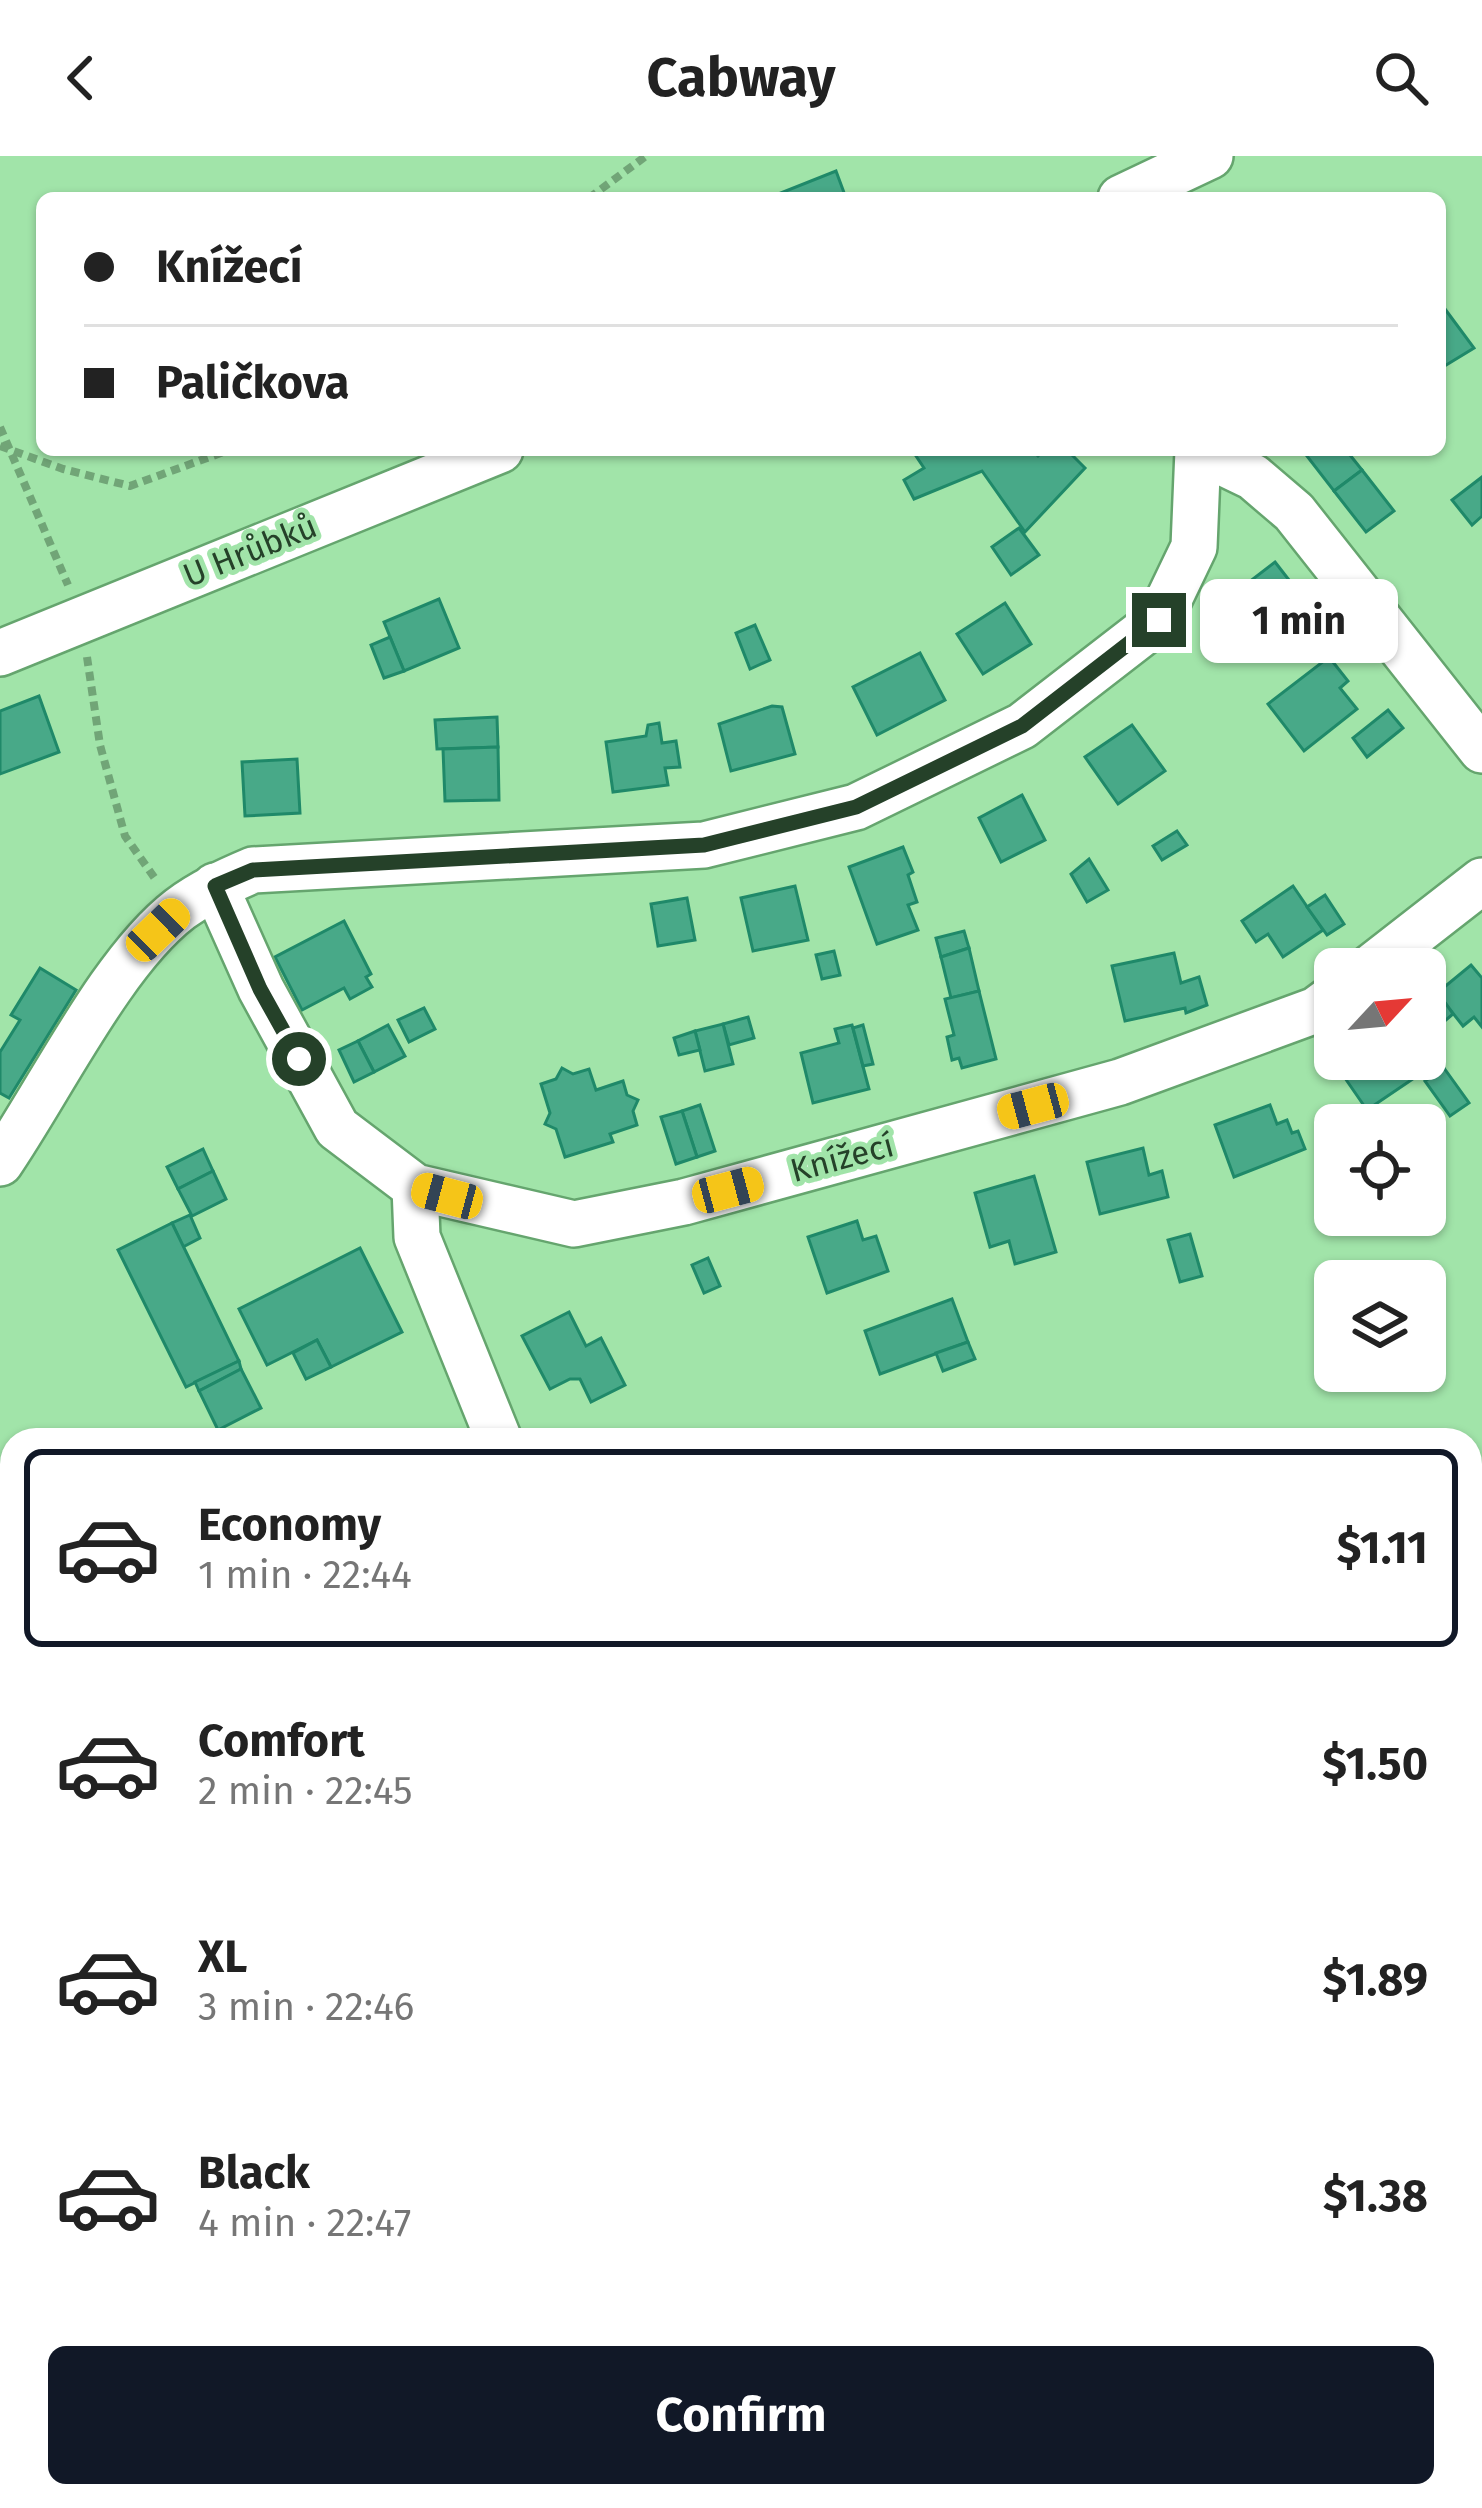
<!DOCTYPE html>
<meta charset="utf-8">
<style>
:root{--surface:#fff;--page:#f2f2f2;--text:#222;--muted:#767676;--line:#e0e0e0;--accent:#111827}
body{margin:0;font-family:"Fira Sans",sans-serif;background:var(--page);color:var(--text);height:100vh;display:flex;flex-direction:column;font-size:45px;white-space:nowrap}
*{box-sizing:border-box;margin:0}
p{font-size:39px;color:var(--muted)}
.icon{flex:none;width:66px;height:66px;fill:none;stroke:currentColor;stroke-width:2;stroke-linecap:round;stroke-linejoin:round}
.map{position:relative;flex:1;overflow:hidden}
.drawer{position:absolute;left:0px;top:1272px;width:1482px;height:1080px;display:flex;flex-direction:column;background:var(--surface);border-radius:36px 36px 0 0;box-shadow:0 3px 9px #0004}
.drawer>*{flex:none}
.hud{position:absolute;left:36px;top:36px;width:1410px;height:264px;border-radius:18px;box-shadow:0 3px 9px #0004;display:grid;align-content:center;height:264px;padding:0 48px;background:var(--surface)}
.needle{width:78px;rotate:64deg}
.fabs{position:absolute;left:1314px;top:792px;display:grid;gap:24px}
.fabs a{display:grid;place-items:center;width:132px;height:132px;border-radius:18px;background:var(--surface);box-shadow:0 3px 9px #0004;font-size:60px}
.end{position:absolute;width:54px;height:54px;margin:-27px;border:15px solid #254129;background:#fff;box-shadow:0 0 0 6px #fff}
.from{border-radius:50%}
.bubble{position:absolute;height:84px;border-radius:18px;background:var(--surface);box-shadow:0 3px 9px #0004;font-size:39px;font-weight:700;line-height:84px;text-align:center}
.car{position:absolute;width:36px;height:72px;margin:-36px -18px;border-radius:15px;box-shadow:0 0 9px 3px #0007;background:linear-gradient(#f5c518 24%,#345 0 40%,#f5c518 0 76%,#345 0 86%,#f5c518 0)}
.hud b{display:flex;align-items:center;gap:42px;height:114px;font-size:45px}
.hud b+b{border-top:3px solid var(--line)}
.hud i{width:30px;height:30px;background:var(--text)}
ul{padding:21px 0 0;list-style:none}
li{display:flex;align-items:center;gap:36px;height:198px;margin:0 24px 18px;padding:0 24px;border:6px solid transparent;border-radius:18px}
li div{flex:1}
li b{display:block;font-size:45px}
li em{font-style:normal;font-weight:700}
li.on{border-color:var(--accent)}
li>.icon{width:108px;height:108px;stroke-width:1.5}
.action{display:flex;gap:24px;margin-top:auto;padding:24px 48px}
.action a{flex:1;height:138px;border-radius:18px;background:var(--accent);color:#fff;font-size:48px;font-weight:700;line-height:138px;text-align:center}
header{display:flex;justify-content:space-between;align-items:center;height:156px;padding:0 48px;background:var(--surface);font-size:54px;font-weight:700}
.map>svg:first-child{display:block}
.building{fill:#48a988;stroke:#1f8969;stroke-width:3}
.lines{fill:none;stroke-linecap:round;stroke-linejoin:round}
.minor-casing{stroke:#65a56e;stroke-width:50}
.path{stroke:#71a577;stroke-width:8;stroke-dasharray:9 6;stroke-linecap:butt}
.minor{stroke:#fff;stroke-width:45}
.route{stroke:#254129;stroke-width:15}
.labels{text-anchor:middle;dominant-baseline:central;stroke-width:10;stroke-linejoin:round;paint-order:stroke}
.street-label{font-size:33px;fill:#254129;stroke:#a1e4a9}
</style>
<header><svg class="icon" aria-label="back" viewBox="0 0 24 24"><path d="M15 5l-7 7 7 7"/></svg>Cabway<svg class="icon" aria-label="search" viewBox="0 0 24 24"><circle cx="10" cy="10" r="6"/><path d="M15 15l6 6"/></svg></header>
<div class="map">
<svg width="1482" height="2352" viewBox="0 0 1482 2352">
<rect width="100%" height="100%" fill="#a1e4a9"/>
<g class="building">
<polygon points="836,15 846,42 773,42 773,40"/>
<polygon points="1445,153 1474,192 1443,211 1440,156"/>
<polygon points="912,294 1032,294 1038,300 1044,294 1067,294 1085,312 1025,376 982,315 914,343 904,324 924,312"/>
<polygon points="1346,294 1362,314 1334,335 1303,295"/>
<polygon points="1362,314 1394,355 1366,376 1334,335"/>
<polygon points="1482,321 1482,360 1472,369 1452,344"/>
<polygon points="1019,372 1039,399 1011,419 992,391"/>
<polygon points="1275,406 1310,451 1295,463 1290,457 1266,475 1236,436"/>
<polygon points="439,443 459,492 404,515 384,466"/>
<polygon points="1005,447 1031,488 983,518 957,478"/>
<polygon points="1313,459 1326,475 1301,494 1288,477"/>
<polygon points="755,469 770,504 750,513 736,477"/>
<polygon points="390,481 404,515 384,522 371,489"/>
<polygon points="920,497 945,544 877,579 853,531"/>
<polygon points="1329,501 1348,525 1340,532 1357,553 1304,595 1268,548"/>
<polygon points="39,540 59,596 0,618 0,555"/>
<polygon points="772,550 782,551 795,598 731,615 719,568"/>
<polygon points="1388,554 1403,572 1367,601 1353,582"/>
<polygon points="497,561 498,591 437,593 435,564"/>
<polygon points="659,567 662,587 676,585 680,611 665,612 668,629 613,636 606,586 646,580 648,569"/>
<polygon points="1132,569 1165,615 1118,648 1085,601"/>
<polygon points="498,591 499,644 445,645 443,593"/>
<polygon points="297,603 300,657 245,660 242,606"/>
<polygon points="1022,639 1045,684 1001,706 979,662"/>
<polygon points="1177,675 1187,689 1162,704 1153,690"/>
<polygon points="903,691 913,716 908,719 917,746 908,749 918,774 877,788 849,711"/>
<polygon points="1089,703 1108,734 1087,746 1071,718"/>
<polygon points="795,730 808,784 753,795 741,742"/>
<polygon points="1293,730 1323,774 1283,801 1268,778 1256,786 1242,765"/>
<polygon points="1325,739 1344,768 1327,779 1307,751"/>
<polygon points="687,742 695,784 658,790 651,748"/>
<polygon points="344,765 371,818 366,821 372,831 350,843 344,832 302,854 275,801"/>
<polygon points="964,775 969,792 941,801 936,782"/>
<polygon points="969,792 979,835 951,842 941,801"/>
<polygon points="834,795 840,819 822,823 816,799"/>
<polygon points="1174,797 1181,827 1199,821 1207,849 1186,857 1185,852 1125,865 1112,810"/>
<polygon points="1471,809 1482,822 1482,871 1474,861 1463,870 1437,837"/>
<polygon points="40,812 76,834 9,942 0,937 0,896 20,864 11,859"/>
<polygon points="1435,832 1453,858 1434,874 1425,862 1425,840"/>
<polygon points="979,835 996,903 962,912 959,902 952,904 947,881 954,879 945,843"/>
<polygon points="424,852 435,873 409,886 398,864"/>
<polygon points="748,861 754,882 729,889 723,868"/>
<polygon points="723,868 733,908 705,915 695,875"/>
<polygon points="388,869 405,900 374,916 358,885"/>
<polygon points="852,869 869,933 813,947 801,897 839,887 835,873"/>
<polygon points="863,869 873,908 863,910 853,872"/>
<polygon points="695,875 700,894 679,899 674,882"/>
<polygon points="358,885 374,916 354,926 339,894"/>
<polygon points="1351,903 1410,903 1420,918 1367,954 1338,912"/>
<polygon points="562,912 573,918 589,913 596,934 623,925 627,939 638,944 633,955 637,969 610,978 613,986 565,1001 556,973 545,968 550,957 541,928 556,923"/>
<polygon points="1444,912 1469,947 1450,960 1425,925"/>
<polygon points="700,949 715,995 697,1001 682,955"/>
<polygon points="1270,949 1277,968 1287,964 1292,977 1298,975 1305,993 1234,1021 1215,969"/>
<polygon points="682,955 697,1001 676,1008 661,961"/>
<polygon points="1143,992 1149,1019 1162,1015 1168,1041 1100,1058 1087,1006"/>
<polygon points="203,993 213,1015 178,1033 167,1011"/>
<polygon points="213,1015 226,1043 192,1060 178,1033"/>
<polygon points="1034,1020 1056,1096 1015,1108 1009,1085 990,1091 975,1037"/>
<polygon points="190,1059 200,1082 183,1091 172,1067"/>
<polygon points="857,1065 863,1084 876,1080 888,1115 827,1137 808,1081"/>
<polygon points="172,1067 239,1205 186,1231 118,1094"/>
<polygon points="1190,1078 1202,1120 1180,1126 1168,1084"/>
<polygon points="360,1092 402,1176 331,1211 317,1184 267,1209 239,1153"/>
<polygon points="708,1102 720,1130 704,1137 692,1109"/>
<polygon points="952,1143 968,1186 880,1218 865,1175"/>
<polygon points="569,1156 586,1190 601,1182 625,1229 591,1246 580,1223 570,1223 550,1233 522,1180"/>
<polygon points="317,1184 331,1211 306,1223 293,1197"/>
<polygon points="968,1186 975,1203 943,1215 936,1197"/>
<polygon points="239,1205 241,1213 199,1235 195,1226"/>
<polygon points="241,1213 261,1252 218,1274 199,1235"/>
<polygon points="12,1314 12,1375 4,1379 0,1319"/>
</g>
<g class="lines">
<defs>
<g id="minor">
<polyline points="1121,42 1210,0"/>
<polyline points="1199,295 1253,321 1294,356 1482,594"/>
<polyline points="0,497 500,294"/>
<polyline points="215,730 261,833 337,972 415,1031 574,1068 684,1046 1120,926 1316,854 1335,840"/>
<polyline points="1369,813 1482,725"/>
<path d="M0,1007C50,934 112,805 180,753C203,736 227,725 253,714L704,689L856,651L1022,570L1159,464L1194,391L1198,294"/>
<polyline points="415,1031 417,1081 499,1284"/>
</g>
</defs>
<use href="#minor" class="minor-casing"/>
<g class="path">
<polyline points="589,42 646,0"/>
<polyline points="0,271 68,429"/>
<polyline points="0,290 63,313 130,330 229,294"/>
<polyline points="87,501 100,589 125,680 156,724"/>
<polyline points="219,2352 237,2340"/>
</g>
<use href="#minor" class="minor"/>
</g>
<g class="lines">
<polyline class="route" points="299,903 260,833 215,730 253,714 704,689 856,651 1022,570 1159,464"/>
</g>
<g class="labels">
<g class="street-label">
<text transform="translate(250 395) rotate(-22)">U Hrůbků</text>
<text transform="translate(842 1002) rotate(-15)">Knížecí</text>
</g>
</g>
</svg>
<div class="fabs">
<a><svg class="needle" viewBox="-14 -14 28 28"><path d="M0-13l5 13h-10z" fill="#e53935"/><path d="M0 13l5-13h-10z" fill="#767676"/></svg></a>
<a><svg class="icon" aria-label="locate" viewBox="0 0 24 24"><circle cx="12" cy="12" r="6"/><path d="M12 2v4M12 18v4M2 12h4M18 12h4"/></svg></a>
<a><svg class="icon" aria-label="layers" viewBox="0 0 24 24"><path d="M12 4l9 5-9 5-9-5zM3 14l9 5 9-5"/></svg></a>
</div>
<i class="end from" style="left:299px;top:903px"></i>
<i class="end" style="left:1159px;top:464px"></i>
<div class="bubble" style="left:1200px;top:423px;width:198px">1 min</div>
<i class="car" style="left:158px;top:774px;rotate:46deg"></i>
<i class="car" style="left:1033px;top:950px;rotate:255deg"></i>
<i class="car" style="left:728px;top:1034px;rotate:75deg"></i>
<i class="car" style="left:447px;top:1040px;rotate:285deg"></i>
<div class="hud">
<b><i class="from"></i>Knížecí</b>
<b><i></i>Paličkova</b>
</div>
<section class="drawer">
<ul>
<li class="on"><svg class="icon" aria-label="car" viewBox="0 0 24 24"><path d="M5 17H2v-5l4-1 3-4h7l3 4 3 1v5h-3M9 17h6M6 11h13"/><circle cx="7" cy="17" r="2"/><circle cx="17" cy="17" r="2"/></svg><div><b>Economy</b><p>1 min · 22:44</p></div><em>$1.11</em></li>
<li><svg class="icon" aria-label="car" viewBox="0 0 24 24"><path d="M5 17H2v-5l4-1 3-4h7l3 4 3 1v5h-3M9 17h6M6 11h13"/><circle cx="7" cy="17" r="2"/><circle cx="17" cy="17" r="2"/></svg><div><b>Comfort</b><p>2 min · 22:45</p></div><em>$1.50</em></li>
<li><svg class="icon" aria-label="car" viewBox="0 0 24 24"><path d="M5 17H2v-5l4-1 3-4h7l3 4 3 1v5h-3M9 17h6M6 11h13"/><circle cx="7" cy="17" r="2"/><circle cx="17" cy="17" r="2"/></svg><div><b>XL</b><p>3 min · 22:46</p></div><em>$1.89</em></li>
<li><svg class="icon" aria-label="car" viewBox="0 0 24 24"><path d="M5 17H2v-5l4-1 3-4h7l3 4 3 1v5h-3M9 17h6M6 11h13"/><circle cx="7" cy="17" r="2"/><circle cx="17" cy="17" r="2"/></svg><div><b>Black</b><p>4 min · 22:47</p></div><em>$1.38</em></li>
</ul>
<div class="action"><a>Confirm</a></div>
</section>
</div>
